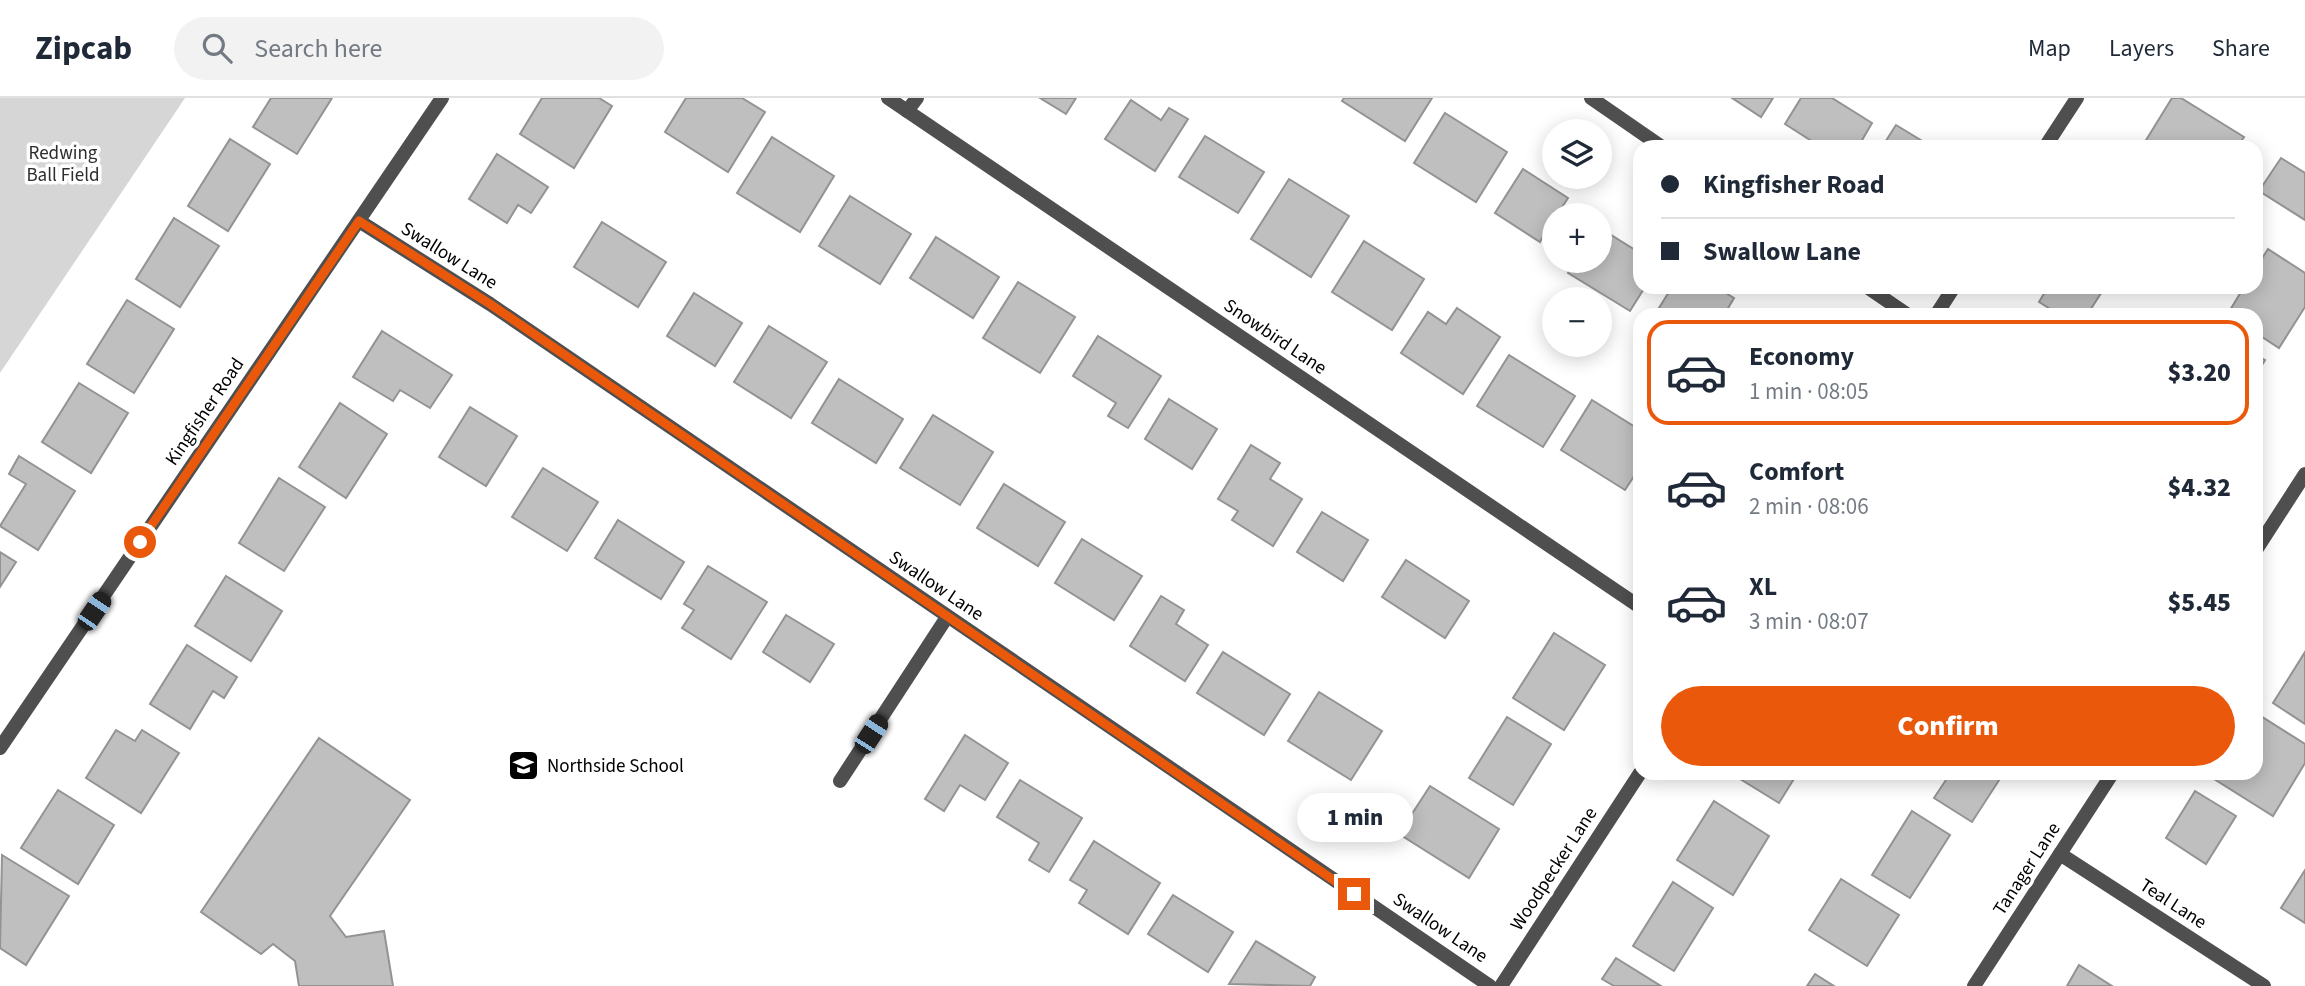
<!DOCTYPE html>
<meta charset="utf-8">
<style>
:root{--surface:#fff;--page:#f2f2f3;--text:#1f2937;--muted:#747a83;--line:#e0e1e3;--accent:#ea580c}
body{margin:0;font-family:"Source Sans 3",sans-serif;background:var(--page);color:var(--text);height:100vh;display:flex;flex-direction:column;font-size:26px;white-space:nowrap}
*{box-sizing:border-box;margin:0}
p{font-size:23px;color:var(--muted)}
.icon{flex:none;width:38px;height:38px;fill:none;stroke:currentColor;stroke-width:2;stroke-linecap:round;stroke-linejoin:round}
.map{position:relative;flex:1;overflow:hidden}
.panel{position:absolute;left:1633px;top:210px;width:630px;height:472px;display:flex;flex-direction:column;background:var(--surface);border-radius:21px;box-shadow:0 4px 18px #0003}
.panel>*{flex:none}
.top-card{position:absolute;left:1633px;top:42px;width:630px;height:154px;border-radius:21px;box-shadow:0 4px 18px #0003;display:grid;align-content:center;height:154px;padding:0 28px;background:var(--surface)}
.buttons{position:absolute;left:1542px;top:21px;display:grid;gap:14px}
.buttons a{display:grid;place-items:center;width:70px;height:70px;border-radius:50%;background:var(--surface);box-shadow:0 4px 18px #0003;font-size:35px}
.end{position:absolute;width:32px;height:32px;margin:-16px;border:9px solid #ea580c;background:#fff;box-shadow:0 0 0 4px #fff}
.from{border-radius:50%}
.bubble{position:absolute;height:49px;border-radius:24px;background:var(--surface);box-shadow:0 4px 18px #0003;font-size:23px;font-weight:800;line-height:49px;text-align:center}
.car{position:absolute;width:21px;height:42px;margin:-21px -10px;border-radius:9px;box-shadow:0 0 5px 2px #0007;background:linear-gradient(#222 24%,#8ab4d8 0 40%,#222 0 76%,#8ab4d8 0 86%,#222 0)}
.top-card b{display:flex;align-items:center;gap:24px;height:66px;font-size:26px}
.top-card b+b{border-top:2px solid var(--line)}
.top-card i{width:18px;height:18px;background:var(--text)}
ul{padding:12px 0 0;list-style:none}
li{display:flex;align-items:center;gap:21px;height:105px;margin:0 14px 10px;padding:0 14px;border:4px solid transparent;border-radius:21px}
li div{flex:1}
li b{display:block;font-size:26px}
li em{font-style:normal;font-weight:800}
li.active{border-color:var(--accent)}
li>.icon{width:63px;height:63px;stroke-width:1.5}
.cta{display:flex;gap:14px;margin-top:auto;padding:14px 28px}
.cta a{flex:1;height:80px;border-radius:42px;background:var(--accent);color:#fff;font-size:28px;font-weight:800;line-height:80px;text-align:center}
header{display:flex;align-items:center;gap:42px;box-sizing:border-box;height:98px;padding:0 35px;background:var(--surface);border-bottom:2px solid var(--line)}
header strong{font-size:33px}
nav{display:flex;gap:38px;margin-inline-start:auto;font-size:24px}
.search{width:490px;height:63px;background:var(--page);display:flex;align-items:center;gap:18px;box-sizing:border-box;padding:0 24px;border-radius:38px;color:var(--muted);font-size:26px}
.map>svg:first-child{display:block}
.green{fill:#d6d6d6}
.building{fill:#bfbfbf;stroke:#939393;stroke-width:2}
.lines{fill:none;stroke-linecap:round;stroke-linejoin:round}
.minor{stroke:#4f4f4f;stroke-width:14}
.route{stroke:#ea580c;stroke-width:9}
.labels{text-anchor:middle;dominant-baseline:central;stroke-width:7;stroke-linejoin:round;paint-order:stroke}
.park-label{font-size:19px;fill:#2d2d2d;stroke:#fff}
.street-label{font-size:19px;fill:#000;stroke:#fff}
.poi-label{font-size:19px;fill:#000;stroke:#fff;text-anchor:start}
</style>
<header>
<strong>Zipcab</strong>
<div class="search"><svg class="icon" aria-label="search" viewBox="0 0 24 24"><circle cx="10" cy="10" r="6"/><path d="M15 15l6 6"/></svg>Search here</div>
<nav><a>Map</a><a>Layers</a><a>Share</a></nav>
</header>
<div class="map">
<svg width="2305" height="888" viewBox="0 0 2305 888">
<rect width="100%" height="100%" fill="#fff"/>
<polygon class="green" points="0,0 185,0 0,275"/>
<g class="building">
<polygon points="271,0 332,0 297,56 253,29"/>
<polygon points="542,0 599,0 612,8 574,70 520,36"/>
<polygon points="686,0 742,0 765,14 728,74 665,34"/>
<polygon points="1040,0 1076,0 1066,16"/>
<polygon points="1344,0 1432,0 1405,43 1342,3"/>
<polygon points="1732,0 1773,0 1761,19"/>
<polygon points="1801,0 1832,0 1872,25 1858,49 1821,49 1785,26"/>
<polygon points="2172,0 2181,0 2244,39 2237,49 2143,47"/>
<polygon points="1131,2 1161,22 1169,10 1188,21 1155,73 1105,41"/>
<polygon points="1445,15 1507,54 1476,104 1414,65"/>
<polygon points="1896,27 1932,49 1882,49"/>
<polygon points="1205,38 1264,74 1238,115 1179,79"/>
<polygon points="772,39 834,78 800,134 737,95"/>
<polygon points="230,41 270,66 228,133 188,108"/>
<polygon points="497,56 548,89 531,115 518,107 507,125 469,101"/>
<polygon points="2281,60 2305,75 2305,122 2259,93"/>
<polygon points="1523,71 1568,100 1557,117 1554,117 1540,144 1495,115"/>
<polygon points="1289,81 1349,118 1311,179 1251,141"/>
<polygon points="850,98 911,136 880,186 819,148"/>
<polygon points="174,120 219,148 180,209 136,181"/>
<polygon points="602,124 666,164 638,209 574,169"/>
<polygon points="1600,130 1640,155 1640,189 1645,189 1630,213 1568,175 1576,163 1600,163"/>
<polygon points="936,139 999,179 973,220 910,180"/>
<polygon points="1364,143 1424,181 1392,232 1332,194"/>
<polygon points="2268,151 2305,175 2305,209 2279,250 2256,235 2256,217 2227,217 2244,189 2256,189 2256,170"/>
<polygon points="1018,184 1075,219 1040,275 983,240"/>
<polygon points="1672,189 1716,189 1734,200 1724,217 1670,217 1659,210"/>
<polygon points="2048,189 2105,189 2087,217 2060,217 2039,204"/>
<polygon points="694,195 742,225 715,268 667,238"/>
<polygon points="127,202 174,231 134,295 87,266"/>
<polygon points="1457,210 1500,239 1463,296 1401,255 1428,214 1446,226"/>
<polygon points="769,228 827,264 791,320 734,284"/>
<polygon points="382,233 452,277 430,310 400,292 393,303 353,279"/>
<polygon points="1098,238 1161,278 1128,330 1108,318 1116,305 1073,278"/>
<polygon points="1509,257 1575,298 1543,349 1477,308"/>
<polygon points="2256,257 2265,262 2256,277"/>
<polygon points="839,281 903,321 876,365 812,325"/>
<polygon points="79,285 128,315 91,375 42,344"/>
<polygon points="1169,301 1217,331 1192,371 1145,341"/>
<polygon points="1592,302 1640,332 1640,369 1625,392 1561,352"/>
<polygon points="340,305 387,336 346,400 299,369"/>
<polygon points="470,309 517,338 486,388 439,359"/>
<polygon points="933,317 993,354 960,407 900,370"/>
<polygon points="1251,347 1280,365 1270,381 1302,401 1273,448 1232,422 1238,413 1218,401"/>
<polygon points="19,358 75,393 38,452 0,428 26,386 9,376"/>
<polygon points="543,370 598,404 567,453 512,419"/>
<polygon points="279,380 325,409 284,473 239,445"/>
<polygon points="1004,386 1065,424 1038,468 977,430"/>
<polygon points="1322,414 1368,442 1343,483 1297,454"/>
<polygon points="618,422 684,464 661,501 595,460"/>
<polygon points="1082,441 1142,478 1114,522 1055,485"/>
<polygon points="0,454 16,464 0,489"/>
<polygon points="1406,462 1469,503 1445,540 1382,499"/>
<polygon points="708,468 767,504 731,561 682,530 694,512 684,506"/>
<polygon points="226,478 282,513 251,563 195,528"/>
<polygon points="1161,498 1184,512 1176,526 1208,547 1185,583 1130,548"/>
<polygon points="786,517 834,546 810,584 763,554"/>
<polygon points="1554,535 1605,567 1564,632 1513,600"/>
<polygon points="187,547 237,579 224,600 213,593 190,631 150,606"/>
<polygon points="1223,554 1290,596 1264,637 1197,595"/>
<polygon points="2305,554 2305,626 2273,605"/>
<polygon points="1319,594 1382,633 1351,682 1288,643"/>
<polygon points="2256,615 2305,646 2305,665 2273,718 2214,681 2217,676 2256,676"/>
<polygon points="1507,619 1551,646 1513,707 1469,680"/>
<polygon points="116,632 135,643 142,632 179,655 141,715 86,680"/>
<polygon points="965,637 1008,665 985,702 960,687 944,713 925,701"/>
<polygon points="319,640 410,702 330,818 346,839 384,833 393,888 299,888 295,863 273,846 261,856 201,814"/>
<polygon points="1732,676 1797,676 1779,705"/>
<polygon points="1950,676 2003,676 1972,724 1934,700"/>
<polygon points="1020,682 1082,720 1049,774 1029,762 1039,745 997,719"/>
<polygon points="1430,688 1499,731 1469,780 1399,736"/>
<polygon points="58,692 114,727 78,786 21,750"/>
<polygon points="2195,693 2236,718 2206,766 2166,740"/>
<polygon points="1714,703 1769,738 1733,797 1677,762"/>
<polygon points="1912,713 1950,737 1910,800 1872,777"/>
<polygon points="1094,743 1160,785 1128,836 1079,805 1087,792 1070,782"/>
<polygon points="2,757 69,798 26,867 0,850"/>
<polygon points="2305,772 2305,825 2281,810"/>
<polygon points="1841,781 1899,817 1867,868 1809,832"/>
<polygon points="1673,784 1713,810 1674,873 1633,848"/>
<polygon points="1173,797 1233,834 1208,874 1148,836"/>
<polygon points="1256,843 1315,879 1310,888 1229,886"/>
<polygon points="1616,860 1661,888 1614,888 1602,881"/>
<polygon points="2079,867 2112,888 2067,888"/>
<polygon points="1815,876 1834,888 1807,888"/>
</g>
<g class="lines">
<g class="minor">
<polyline points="888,0 1640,509"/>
<polyline points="1591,0 1662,49"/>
<polyline points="907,13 917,0"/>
<polyline points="2045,49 2077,0"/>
<polyline points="359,123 490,206 1490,888"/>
<polyline points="1867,189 1908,217"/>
<polyline points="1936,217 1954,189"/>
<polyline points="2256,452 2305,376"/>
<polyline points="0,650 442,0"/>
<polyline points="840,683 947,519"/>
<polyline points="2060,756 2264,888"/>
<polyline points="1501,888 1640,675"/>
<polyline points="1974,888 2112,676"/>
</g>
</g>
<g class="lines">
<polyline class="route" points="140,444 359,123 490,206 1354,796"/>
</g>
<defs>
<symbol id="school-square" viewBox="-11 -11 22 22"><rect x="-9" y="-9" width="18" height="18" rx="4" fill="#000" stroke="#fff"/><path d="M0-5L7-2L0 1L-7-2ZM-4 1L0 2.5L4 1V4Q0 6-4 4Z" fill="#fff"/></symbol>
</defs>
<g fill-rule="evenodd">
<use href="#school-square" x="506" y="650" width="35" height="35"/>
</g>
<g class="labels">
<g class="park-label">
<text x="63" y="55">Redwing<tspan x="63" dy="22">Ball Field</tspan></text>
</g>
<g class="street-label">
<text transform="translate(449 158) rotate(32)">Swallow Lane</text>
<text transform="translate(1275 239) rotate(34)">Snowbird Lane</text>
<text transform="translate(205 314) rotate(-56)">Kingfisher Road</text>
<text transform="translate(936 488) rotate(34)">Swallow Lane</text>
<text transform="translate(1554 771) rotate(-57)">Woodpecker Lane</text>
<text transform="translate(2027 771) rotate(-57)">Tanager Lane</text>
<text transform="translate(2173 806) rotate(33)">Teal Lane</text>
<text transform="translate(1440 830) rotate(34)">Swallow Lane</text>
</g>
<g class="poi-label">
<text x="547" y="668">Northside School</text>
</g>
</g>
</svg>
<div class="buttons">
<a><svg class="icon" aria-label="layers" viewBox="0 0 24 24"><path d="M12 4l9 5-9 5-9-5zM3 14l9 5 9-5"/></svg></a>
<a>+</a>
<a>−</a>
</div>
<i class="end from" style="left:140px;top:444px"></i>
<i class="end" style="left:1354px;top:796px"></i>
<div class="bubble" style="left:1297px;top:695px;width:116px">1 min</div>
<i class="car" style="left:94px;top:513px;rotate:34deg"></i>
<i class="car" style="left:871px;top:636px;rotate:33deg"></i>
<div class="top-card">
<b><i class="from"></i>Kingfisher Road</b>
<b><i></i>Swallow Lane</b>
</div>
<section class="panel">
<ul>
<li class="active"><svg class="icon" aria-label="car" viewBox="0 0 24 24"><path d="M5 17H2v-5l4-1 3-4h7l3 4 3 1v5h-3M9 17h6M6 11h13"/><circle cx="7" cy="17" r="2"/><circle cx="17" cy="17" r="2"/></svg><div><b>Economy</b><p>1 min · 08:05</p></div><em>$3.20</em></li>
<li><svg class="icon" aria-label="car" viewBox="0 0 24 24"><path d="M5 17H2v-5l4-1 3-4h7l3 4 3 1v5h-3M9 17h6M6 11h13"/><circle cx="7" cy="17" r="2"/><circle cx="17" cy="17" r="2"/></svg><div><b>Comfort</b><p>2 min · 08:06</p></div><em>$4.32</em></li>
<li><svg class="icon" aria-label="car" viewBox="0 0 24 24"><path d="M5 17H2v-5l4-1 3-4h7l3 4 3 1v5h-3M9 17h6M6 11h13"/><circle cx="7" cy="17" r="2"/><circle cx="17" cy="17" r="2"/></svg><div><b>XL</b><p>3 min · 08:07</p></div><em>$5.45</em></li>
</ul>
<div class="cta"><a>Confirm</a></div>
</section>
</div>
